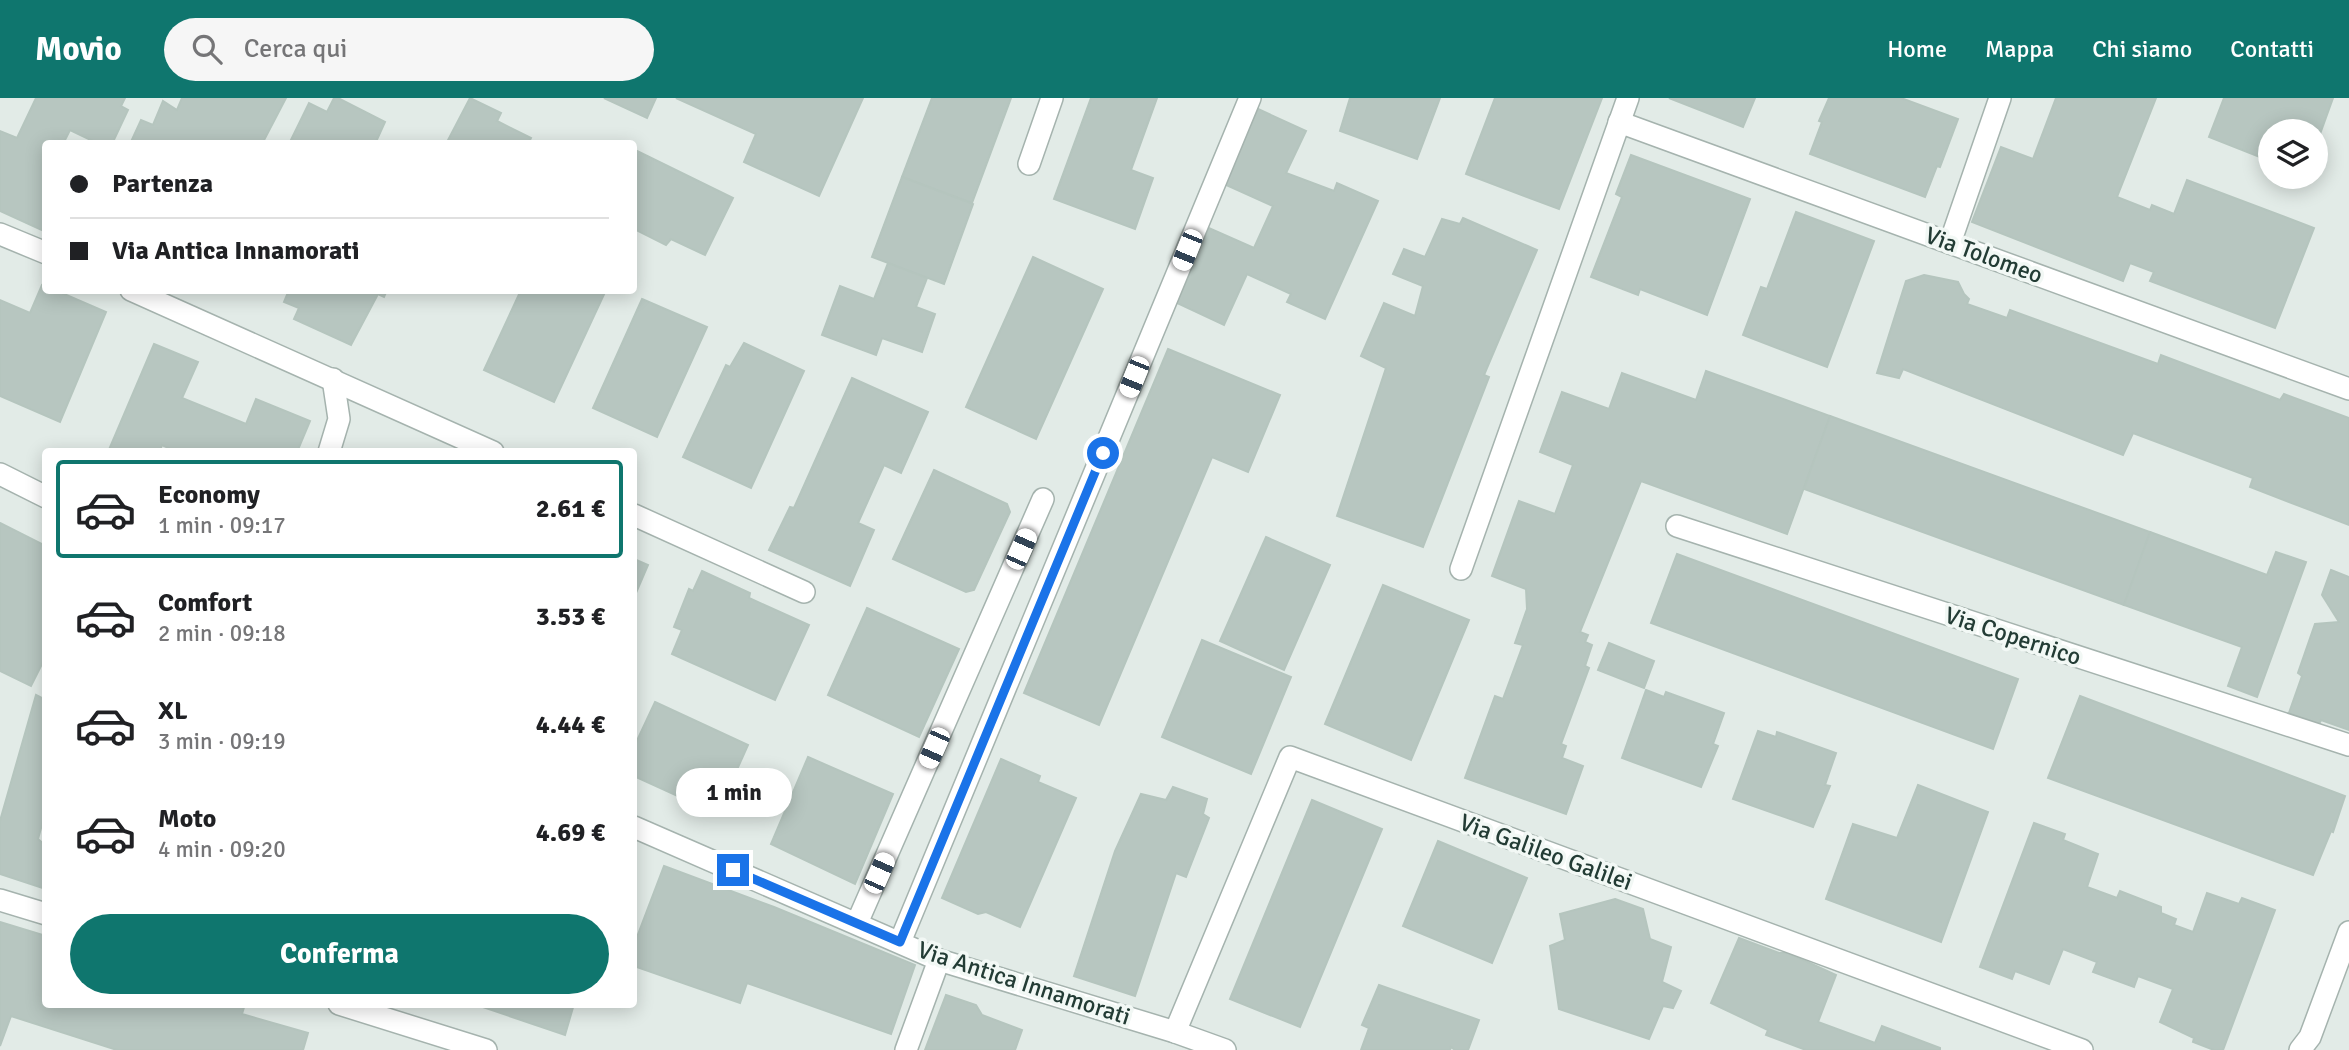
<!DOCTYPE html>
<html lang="it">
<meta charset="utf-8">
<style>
:root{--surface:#fff;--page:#f6f6f6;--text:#202124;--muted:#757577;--line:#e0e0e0;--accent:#0f766e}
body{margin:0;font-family:Signika,sans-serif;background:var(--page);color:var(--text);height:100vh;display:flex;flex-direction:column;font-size:26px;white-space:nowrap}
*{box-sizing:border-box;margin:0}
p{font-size:23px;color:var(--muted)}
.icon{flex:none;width:38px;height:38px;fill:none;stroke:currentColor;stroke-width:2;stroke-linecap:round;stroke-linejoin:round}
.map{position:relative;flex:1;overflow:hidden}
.sheet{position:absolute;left:42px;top:350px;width:595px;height:560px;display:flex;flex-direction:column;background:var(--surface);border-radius:7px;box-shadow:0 4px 18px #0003}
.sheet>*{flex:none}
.banner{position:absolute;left:42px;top:42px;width:595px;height:154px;border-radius:7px;box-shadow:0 4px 18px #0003;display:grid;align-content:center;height:154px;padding:0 28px;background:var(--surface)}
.tools{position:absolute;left:2258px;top:21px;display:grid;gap:14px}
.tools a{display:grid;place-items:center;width:70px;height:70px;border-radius:50%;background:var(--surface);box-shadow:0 4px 18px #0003;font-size:35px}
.end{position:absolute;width:32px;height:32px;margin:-16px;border:9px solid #1a73e8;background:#fff;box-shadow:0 0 0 4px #fff}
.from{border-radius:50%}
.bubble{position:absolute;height:49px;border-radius:24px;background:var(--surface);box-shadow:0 4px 18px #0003;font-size:23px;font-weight:700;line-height:49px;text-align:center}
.car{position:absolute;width:21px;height:42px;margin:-21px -10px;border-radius:9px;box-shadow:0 0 5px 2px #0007;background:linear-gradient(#fff 24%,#345 0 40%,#fff 0 76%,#345 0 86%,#fff 0)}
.banner b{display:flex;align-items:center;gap:24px;height:66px;font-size:26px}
.banner b+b{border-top:2px solid var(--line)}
.banner i{width:18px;height:18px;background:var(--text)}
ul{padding:12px 0 0;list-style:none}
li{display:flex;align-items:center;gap:21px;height:98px;margin:0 14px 10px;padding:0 14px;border:4px solid transparent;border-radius:7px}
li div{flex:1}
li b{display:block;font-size:26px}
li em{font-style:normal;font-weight:700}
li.active{border-color:var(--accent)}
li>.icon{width:63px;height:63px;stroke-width:1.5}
.primary-button{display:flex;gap:14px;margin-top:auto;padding:14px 28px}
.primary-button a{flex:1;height:80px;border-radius:42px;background:var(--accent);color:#fff;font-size:28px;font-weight:700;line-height:80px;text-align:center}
header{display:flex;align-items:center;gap:42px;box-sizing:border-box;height:98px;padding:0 35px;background:var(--accent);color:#fff}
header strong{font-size:33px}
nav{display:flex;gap:38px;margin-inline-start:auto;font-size:24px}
.search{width:490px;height:63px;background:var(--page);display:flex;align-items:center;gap:18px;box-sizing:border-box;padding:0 24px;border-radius:38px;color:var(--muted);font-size:26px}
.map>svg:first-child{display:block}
.building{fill:#b7c6c0;stroke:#b5c5be;stroke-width:2}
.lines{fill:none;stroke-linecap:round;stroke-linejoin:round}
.minor-casing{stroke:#a5b3ae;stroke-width:24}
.minor{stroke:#fff;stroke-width:21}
.route{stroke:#1a73e8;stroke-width:9}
.labels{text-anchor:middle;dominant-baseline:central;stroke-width:7;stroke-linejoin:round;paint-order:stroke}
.street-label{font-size:24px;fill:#233c35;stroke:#f2f8f5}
</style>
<header>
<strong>Movio</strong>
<div class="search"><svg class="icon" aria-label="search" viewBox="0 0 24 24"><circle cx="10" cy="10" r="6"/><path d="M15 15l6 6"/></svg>Cerca qui</div>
<nav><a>Home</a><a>Mappa</a><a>Chi siamo</a><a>Contatti</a></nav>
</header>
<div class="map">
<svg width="2349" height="952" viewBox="0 0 2349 952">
<rect width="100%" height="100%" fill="#e2ebe7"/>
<g class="building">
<polygon points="36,0 125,0 121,8 128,12 112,46 99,46 70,32 63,46 46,46 46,134 0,113 0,33 17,40"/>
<polygon points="182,0 286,0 262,46 130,46 141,22 153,27 163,3 177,12"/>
<polygon points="334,0 338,0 385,24 375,46 289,46 309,5 327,14"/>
<polygon points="470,0 501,15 497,23 531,40 528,46 446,46"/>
<polygon points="604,0 656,0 647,20"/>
<polygon points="676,0 863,0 819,98 744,64 756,36"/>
<polygon points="932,0 1011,0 972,105 902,79"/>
<polygon points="1091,0 1157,0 1131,72 1153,80 1135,131 1054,101"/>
<polygon points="1350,0 1440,0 1417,61 1340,33"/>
<polygon points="1495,0 1602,0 1559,111 1466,76"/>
<polygon points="1669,0 1755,0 1743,29"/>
<polygon points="1829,0 1901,0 1958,21 1940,69 1937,68 1925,99 1810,56 1822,24 1819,23"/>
<polygon points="2056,0 2156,0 2117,99 2150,112 2152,107 2174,116 2187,82 2314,130 2275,230 2150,183 2154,174 2130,165 2123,183 1972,124 2001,49 2033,61"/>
<polygon points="2224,0 2333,0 2315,50 2315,33 2270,33 2270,63 2209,39"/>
<polygon points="1258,11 1306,33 1286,75 1334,93 1337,85 1378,103 1325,221 1287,204 1291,196 1247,176 1224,227 1175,204 1209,130 1254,150 1273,108 1224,86"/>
<polygon points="637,53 733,100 705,157 671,141 666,147 634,131 634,58"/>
<polygon points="1631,57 1750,101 1707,217 1640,191 1638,197 1591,179 1622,99 1616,96"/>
<polygon points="902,79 973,106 944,186 872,159"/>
<polygon points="1796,114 1874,143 1827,269 1743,237 1761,189 1767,191"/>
<polygon points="1463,120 1537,152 1484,277 1489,279 1423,449 1337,418 1386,270 1361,258 1384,205 1415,218 1423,188 1393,176 1404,151 1425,159 1442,121 1460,126"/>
<polygon points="1033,159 1103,191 1036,341 966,309"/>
<polygon points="888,165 927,180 916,209 935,216 922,254 882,240 876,257 822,237 840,188 874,201"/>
<polygon points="1924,177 1958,184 1964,196 1969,201 1967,206 2007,220 2010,212 2158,266 2161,257 2280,302 2284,296 2349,320 2349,427 2250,389 2253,380 2133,335 2123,357 1903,271 1899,280 1877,275 1906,183"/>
<polygon points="42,187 46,188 46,192 55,192 106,214 60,324 0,298 0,202 30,215"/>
<polygon points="289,192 387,192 384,199 378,196 351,247 294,221 299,210 284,204"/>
<polygon points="521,192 606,192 554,304 484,272"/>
<polygon points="642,201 707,229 657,339 593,310"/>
<polygon points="744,245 804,273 751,390 683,359 726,267 730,269"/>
<polygon points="154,246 198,264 182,300 246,326 256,301 310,323 297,354 177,354 162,347 159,354 108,354"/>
<polygon points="1168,251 1280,297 1248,374 1212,359 1099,627 1024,595"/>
<polygon points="1706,273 1830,318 1787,436 1641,383 1580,534 1588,537 1585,544 1592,547 1585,568 1589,570 1561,646 1566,648 1562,660 1583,668 1566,716 1465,680 1495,598 1503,601 1523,547 1515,545 1527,511 1526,491 1492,478 1519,403 1555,416 1573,367 1540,354 1562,294 1609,311 1622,275 1696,302"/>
<polygon points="852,280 928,314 901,375 884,367 858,425 874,432 850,488 769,452 790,409 794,410"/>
<polygon points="1830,318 2150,434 2124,507 1804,391"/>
<polygon points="934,372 1007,406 1010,414 974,492 966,494 893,461"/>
<polygon points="0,425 46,448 46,558 31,588 0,573"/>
<polygon points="2150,434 2267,477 2276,454 2306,464 2257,599 2228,588 2242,549 2124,507"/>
<polygon points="1266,439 1330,467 1284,572 1220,543"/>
<polygon points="1677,456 2018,581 1993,651 1651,525"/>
<polygon points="634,461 648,467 636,495 634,494"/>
<polygon points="2331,472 2349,479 2349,632 2321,622 2319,626 2289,615 2302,578 2298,575 2315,526 2339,524 2322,497"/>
<polygon points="702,473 750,495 749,500 809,527 775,602 672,556 682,532 674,529 689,491 693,493"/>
<polygon points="1383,487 1469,522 1411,662 1325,626"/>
<polygon points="867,510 959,551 919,639 828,597"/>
<polygon points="1202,542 1291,579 1251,676 1162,639"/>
<polygon points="1609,545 1654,563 1644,590 1598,572"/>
<polygon points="1646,592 1664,599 1666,594 1724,615 1713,646 1718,648 1701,689 1622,660"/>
<polygon points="36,597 46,602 46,712 38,741 46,748 46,791 0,776 0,723"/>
<polygon points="2080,598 2345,698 2333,734 2331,733 2313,777 2048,680"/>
<polygon points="655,604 748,647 717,716 634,678 634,668 636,662 634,661 634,649"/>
<polygon points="1758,633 1776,639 1777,634 1836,655 1825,687 1830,688 1813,729 1733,701"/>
<polygon points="808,659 893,696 855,786 771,746"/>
<polygon points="1001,661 1040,678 1038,684 1076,700 1020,829 986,814 978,816 942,800"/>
<polygon points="1918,687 1988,714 1941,844 1826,801 1853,726 1897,740"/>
<polygon points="1173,689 1207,701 1203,716 1209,720 1186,779 1176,775 1135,898 1074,878 1115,753 1141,696 1166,702"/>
<polygon points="1312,702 1382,731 1300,929 1230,901"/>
<polygon points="2034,725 2065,736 2063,742 2098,756 2087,789 2117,800 2120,793 2161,809 2161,815 2176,821 2174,827 2193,834 2207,795 2239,806 2242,800 2275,812 2223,952 2214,952 2193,944 2194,940 2160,924 2173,891 2138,878 2134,889 2093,874 2097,864 2063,851 2049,886 2015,873 2012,881 1980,869"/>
<polygon points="1438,743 1527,780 1492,865 1403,828"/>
<polygon points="664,768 774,809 915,867 891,936 747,885 740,905 634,868 634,847"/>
<polygon points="1615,801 1643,811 1650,841 1671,849 1662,884 1681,893 1673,910 1663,908 1649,941 1559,911 1550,848 1565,842 1560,816"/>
<polygon points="0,824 46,838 46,906 245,906 242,916 308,935 303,952 117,952 11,918 0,948"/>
<polygon points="1739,840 1779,855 1788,855 1836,877 1818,924 1875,945 1882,928 1940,950 1940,952 1806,952 1766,937 1768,932 1711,905"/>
<polygon points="1379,887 1479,922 1468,952 1455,952 1451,949 1450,952 1361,952 1369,930 1362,927"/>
<polygon points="946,897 976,907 982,917 1022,932 1015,952 925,952"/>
<polygon points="474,906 574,906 565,937"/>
</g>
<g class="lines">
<defs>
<g id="minor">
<polyline points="1619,24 2349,291"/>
<polyline points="1029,66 1052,0"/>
<polyline points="0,136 46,155"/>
<polyline points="1950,145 2000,0"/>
<polyline points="131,192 493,354"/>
<polyline points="329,354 339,321 333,281"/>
<polyline points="0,376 46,399"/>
<polyline points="634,417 804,494"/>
<polyline points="1677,428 2349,647"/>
<polyline points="1461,471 1628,0"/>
<polyline points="634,729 939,862 1175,934 1225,952"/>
<polyline points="0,802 46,816"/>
<polyline points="857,825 1043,401"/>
<polyline points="900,844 1250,0"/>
<polyline points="339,906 486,952"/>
<polyline points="1175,934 1290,659 2082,952"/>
<polyline points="906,952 939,862"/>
<polyline points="2300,952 2310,939 2349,834"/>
</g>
</defs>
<use href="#minor" class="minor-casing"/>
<use href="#minor" class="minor"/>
</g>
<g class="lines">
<polyline class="route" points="733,772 900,844 1103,355"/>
</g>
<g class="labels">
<g class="street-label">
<text transform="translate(1984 157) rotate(20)">Via Tolomeo</text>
<text transform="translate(2013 538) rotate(18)">Via Copernico</text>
<text transform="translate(1546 754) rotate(20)">Via Galileo Galilei</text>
<text transform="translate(1024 885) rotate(18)">Via Antica Innamorati</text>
</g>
</g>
</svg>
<div class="tools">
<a><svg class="icon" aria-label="layers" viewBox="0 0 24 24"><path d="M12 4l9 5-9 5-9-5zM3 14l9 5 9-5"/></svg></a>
</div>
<i class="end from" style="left:1103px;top:355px"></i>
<i class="end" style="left:733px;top:772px"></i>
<div class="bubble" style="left:676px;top:670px;width:116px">1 min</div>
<i class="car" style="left:1187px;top:152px;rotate:202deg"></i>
<i class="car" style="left:1134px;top:279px;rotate:202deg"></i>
<i class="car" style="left:1021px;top:451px;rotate:24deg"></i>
<i class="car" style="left:934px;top:650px;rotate:204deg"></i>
<i class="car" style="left:879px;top:775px;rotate:24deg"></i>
<div class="banner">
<b><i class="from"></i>Partenza</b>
<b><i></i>Via Antica Innamorati</b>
</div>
<section class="sheet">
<ul>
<li class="active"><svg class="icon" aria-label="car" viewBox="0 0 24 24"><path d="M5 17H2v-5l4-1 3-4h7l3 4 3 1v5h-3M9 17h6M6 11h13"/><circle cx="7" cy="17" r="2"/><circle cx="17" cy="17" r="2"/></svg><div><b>Economy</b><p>1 min · 09:17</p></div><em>2.61 €</em></li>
<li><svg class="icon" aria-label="car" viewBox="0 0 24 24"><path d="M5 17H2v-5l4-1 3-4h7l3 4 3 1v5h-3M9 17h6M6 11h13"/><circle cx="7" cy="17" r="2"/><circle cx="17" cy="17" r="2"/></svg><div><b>Comfort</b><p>2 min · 09:18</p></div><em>3.53 €</em></li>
<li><svg class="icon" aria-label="car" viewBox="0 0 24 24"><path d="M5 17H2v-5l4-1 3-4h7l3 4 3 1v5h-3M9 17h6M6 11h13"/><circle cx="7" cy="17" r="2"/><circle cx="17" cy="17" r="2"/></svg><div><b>XL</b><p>3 min · 09:19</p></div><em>4.44 €</em></li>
<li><svg class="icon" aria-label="car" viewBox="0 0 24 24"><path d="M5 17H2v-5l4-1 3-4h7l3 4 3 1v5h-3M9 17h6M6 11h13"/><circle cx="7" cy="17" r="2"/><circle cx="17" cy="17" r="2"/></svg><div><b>Moto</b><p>4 min · 09:20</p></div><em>4.69 €</em></li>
</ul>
<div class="primary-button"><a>Conferma</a></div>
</section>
</div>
